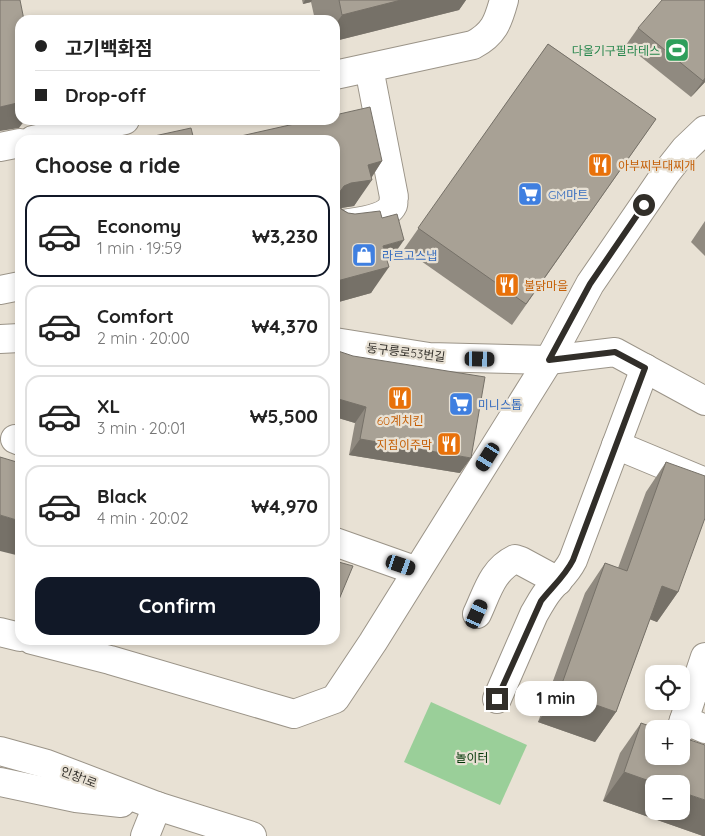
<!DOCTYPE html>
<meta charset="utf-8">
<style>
:root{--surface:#fff;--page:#f6f6f6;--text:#222;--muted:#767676;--line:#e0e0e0;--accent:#111827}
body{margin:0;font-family:Quicksand,"Noto Sans KR",sans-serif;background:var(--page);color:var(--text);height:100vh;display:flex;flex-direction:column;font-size:19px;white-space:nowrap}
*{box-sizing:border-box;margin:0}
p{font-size:16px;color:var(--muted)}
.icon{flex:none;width:28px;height:28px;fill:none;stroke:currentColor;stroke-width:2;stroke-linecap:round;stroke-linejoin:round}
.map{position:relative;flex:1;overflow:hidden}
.details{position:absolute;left:15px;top:135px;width:325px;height:510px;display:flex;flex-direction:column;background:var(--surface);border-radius:15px;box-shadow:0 2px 8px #0003}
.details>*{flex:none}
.hud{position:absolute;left:15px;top:15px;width:325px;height:110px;border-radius:15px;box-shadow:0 2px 8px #0003;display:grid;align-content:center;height:110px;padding:0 20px;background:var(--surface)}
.fabs{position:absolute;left:645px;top:665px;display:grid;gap:10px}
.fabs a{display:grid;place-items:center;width:45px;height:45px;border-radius:10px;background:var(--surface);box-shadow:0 2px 8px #0003;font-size:25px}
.end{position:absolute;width:22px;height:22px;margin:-11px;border:6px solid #312e29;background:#fff;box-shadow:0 0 0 2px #fff}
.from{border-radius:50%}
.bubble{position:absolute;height:35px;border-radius:15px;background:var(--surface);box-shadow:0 2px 8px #0003;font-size:16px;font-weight:800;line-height:35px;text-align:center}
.car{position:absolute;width:15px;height:30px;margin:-15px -8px;border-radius:6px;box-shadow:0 0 4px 1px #0007;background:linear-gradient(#222 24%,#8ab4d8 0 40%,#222 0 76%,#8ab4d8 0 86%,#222 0)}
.hud b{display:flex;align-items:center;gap:18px;height:48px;font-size:19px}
.hud b+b{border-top:1px solid var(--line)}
.hud i{width:12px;height:12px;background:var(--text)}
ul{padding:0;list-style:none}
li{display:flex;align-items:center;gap:15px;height:82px;margin:0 10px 8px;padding:0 10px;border:2px solid var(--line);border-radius:15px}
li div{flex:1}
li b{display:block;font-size:19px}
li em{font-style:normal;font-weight:800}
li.selected{border-color:var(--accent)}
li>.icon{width:45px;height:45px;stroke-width:1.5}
h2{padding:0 20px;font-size:22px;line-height:60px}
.button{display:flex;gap:10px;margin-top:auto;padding:10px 20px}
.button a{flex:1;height:58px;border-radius:15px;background:var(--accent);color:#fff;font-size:20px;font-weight:800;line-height:58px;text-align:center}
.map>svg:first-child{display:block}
.green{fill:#9acf99}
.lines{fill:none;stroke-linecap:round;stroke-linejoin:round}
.minor-casing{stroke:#9b9488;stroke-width:30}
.minor{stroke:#fff;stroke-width:28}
.wall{fill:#908a80}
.shaded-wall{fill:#767168}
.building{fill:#a8a195;stroke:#767168}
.route{stroke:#312e29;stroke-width:6}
.labels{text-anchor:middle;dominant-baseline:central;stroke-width:4.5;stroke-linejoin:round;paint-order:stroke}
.leisure-label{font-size:12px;fill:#27864d;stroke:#e8e1d4;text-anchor:end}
.food-label{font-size:12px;fill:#c56008;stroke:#e8e1d4;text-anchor:start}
.shop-label{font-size:12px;fill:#366cbe;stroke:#e8e1d4;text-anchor:start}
.street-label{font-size:12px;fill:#312e29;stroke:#e8e1d4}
.park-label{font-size:12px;fill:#013506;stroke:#e8e1d4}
</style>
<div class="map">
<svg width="705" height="836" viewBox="0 0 705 836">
<rect width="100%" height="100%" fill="#e8e1d4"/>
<polygon class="green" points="431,702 527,745 500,805 404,762"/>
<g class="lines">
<defs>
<g id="minor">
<path d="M335,75L473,45C494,34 498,22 504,0"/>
<polyline points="33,140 125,120"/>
<polyline points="0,147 20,143"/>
<path d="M335,225C349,223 386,220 393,205C394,202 393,199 394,197L369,68"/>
<polyline points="0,290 20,286"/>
<polyline points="0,339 20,338"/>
<polyline points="335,342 429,357 549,360 615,352 705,401"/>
<polyline points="15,439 20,441"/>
<polyline points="616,445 705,482"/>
<polyline points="335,542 417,571"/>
<path d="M477,614C487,593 492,570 515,559L521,561L558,581"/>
<polyline points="0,632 20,637"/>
<polyline points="32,640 110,660 294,714 335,699 373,642 549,360 590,284 666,173 685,149 705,130"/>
<path d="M497,699L534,614C539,606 543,597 550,589C559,578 566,574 573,560L645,368"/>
<polyline points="684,720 705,729"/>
<polyline points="681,729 705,657"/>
<polyline points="0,751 47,764 157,806 252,836"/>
<polyline points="0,782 76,798 121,803"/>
<polyline points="145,836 157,806"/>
</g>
</defs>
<use href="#minor" class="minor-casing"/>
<use href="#minor" class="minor"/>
</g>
<g class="wall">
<polygon points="302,0 466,0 459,10 335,41 335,20 315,20 311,2 303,4"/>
<polygon points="705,0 705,82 691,97 626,45 638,28"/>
<polygon points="548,44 656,119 512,325 404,249"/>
<polygon points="335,140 382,161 372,177 354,206 341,208 348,213 382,218 388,263 371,293 335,303"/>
<polygon points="705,221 705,256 691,242"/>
<polygon points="335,350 460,473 349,455 355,423 335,417"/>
<polygon points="666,462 678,592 657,622 650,619 616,712 595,742 538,722 585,593 605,563 618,568 646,492"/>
<polygon points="641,723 705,836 703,836 603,801 620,753"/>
</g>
<g class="shaded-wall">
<polygon points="305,0 312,0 311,2 303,4"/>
<polygon points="401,0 466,0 459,10 335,41 335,25 342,15"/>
<polygon points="705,78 705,82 691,97 703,81"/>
<polygon points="18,102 20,102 20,120 25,120 19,128 0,131 0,107"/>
<polygon points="382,161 369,181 372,180 354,206 335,209 335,199 344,186 368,165"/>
<polygon points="404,240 386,266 383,246"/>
<polygon points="389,267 371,293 335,303 335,284 337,281"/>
<polygon points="335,398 366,407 355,423 335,417"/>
<polygon points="360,439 471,458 460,473 349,455"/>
<polygon points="0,515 20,521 20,556 0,551"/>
<polygon points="662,586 678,592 657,622 641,616"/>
<polygon points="559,692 616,712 595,742 538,722"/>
<polygon points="624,772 658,784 654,784 654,811 681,811 681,792 705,800 705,836 703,836 603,801"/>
</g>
<g class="building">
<polygon points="0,0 20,0 24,20 20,20 20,102 13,104 0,107"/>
<polygon points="339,0 401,0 342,15"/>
<polygon points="662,0 705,0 705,78 703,81 638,28"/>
<polygon points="548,44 656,119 526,304 418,228"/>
<polygon points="370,107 382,161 368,165 372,180 351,183 344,186 339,193 338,201 341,209 348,213 355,214 380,211 382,218 397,214 404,240 383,246 389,267 337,281 335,271 335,140 223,140 312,120 335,120 335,115"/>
<polygon points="191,128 194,140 136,140"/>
<polygon points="335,350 353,356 485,377 471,458 360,439 366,407 335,398"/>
<polygon points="0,457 20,463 20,521 0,515"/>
<polygon points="666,462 705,476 705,518 678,592 662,586 616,712 559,692 605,563 627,571"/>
<polygon points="335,561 353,566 335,609"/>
<polygon points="641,723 658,729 654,729 654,756 681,756 681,737 705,745 705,800 681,792 681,784 658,784 624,772"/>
</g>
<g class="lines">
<path class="route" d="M497,699L541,601C552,587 565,576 573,560L645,368L615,352L549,360L590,284L644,205"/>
</g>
<defs>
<symbol id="stadium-square" viewBox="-11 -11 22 22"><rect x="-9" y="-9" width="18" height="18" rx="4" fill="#2e9e5b" stroke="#e8e1d4"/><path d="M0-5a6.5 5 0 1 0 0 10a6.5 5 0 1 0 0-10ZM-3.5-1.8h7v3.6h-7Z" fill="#fff"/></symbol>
<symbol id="restaurant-square" viewBox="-11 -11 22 22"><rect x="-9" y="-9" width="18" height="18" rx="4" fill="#e8710a" stroke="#e8e1d4"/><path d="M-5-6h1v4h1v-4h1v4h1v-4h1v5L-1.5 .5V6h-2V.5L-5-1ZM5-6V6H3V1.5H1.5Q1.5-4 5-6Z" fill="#fff"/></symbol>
<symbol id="supermarket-square" viewBox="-11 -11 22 22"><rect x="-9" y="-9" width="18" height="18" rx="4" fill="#3f7fe0" stroke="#e8e1d4"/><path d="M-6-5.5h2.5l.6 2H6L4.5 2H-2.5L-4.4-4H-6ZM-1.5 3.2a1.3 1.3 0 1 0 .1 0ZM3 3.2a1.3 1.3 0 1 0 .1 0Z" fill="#fff"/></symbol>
<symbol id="shop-square" viewBox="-11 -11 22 22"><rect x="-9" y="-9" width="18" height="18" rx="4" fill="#3f7fe0" stroke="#e8e1d4"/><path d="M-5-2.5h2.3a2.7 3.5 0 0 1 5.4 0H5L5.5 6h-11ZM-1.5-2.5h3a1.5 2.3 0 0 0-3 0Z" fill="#fff"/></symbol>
</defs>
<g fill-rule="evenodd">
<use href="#stadium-square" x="663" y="36" width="28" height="28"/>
<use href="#restaurant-square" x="586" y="151" width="28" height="28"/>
<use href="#supermarket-square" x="516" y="180" width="28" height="28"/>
<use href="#shop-square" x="350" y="241" width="28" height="28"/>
<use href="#restaurant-square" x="493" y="271" width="28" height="28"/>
<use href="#restaurant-square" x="386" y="384" width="28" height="28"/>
<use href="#supermarket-square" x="447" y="390" width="28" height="28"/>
<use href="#restaurant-square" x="435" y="430" width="28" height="28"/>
</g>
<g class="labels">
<g class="leisure-label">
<text x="660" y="50">다올기구필라테스</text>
</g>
<g class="food-label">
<text x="618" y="165">아부찌부대찌개</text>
<text x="524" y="285">불닭마을</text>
<text x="400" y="420" text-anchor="middle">60계치킨</text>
<text x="432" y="444" text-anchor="end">지짐이주막</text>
</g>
<g class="shop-label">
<text x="548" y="194">GM마트</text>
<text x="382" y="255">라르고스냅</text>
<text x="478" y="404">미니스톱</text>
</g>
<g class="street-label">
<text transform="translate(406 352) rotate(7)">동구릉로53번길</text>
<text transform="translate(79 777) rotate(21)">인창1로</text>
</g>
<g class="park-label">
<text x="472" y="757">놀이터</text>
</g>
</g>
</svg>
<div class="fabs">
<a><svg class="icon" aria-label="locate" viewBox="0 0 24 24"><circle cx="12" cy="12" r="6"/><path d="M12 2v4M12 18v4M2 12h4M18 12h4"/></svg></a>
<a>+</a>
<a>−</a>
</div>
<i class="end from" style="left:644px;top:205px"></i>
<i class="end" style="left:497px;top:699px"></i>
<div class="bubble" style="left:515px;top:681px;width:82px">1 min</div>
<i class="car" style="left:480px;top:359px;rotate:91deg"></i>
<i class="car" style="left:488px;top:457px;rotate:212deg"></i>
<i class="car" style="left:401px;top:565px;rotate:109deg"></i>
<i class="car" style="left:477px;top:614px;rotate:24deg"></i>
<div class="hud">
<b><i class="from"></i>고기백화점</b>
<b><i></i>Drop-off</b>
</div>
<section class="details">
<h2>Choose a ride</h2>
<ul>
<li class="selected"><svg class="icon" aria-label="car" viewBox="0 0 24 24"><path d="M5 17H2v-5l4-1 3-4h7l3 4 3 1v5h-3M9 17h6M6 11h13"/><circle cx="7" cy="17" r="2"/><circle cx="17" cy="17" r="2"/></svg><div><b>Economy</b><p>1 min · 19:59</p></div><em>₩3,230</em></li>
<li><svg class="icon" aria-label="car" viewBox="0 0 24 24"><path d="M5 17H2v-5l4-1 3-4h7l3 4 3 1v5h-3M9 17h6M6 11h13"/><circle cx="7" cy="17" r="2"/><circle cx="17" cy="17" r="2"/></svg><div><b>Comfort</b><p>2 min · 20:00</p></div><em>₩4,370</em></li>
<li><svg class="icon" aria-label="car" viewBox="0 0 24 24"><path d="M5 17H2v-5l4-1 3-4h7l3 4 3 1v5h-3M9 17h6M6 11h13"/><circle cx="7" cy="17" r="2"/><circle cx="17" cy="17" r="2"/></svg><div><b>XL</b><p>3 min · 20:01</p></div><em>₩5,500</em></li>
<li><svg class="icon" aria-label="car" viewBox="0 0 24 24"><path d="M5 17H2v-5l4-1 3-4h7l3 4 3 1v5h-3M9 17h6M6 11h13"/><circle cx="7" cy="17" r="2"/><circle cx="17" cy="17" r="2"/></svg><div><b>Black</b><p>4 min · 20:02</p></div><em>₩4,970</em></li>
</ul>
<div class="button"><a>Confirm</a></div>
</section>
</div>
